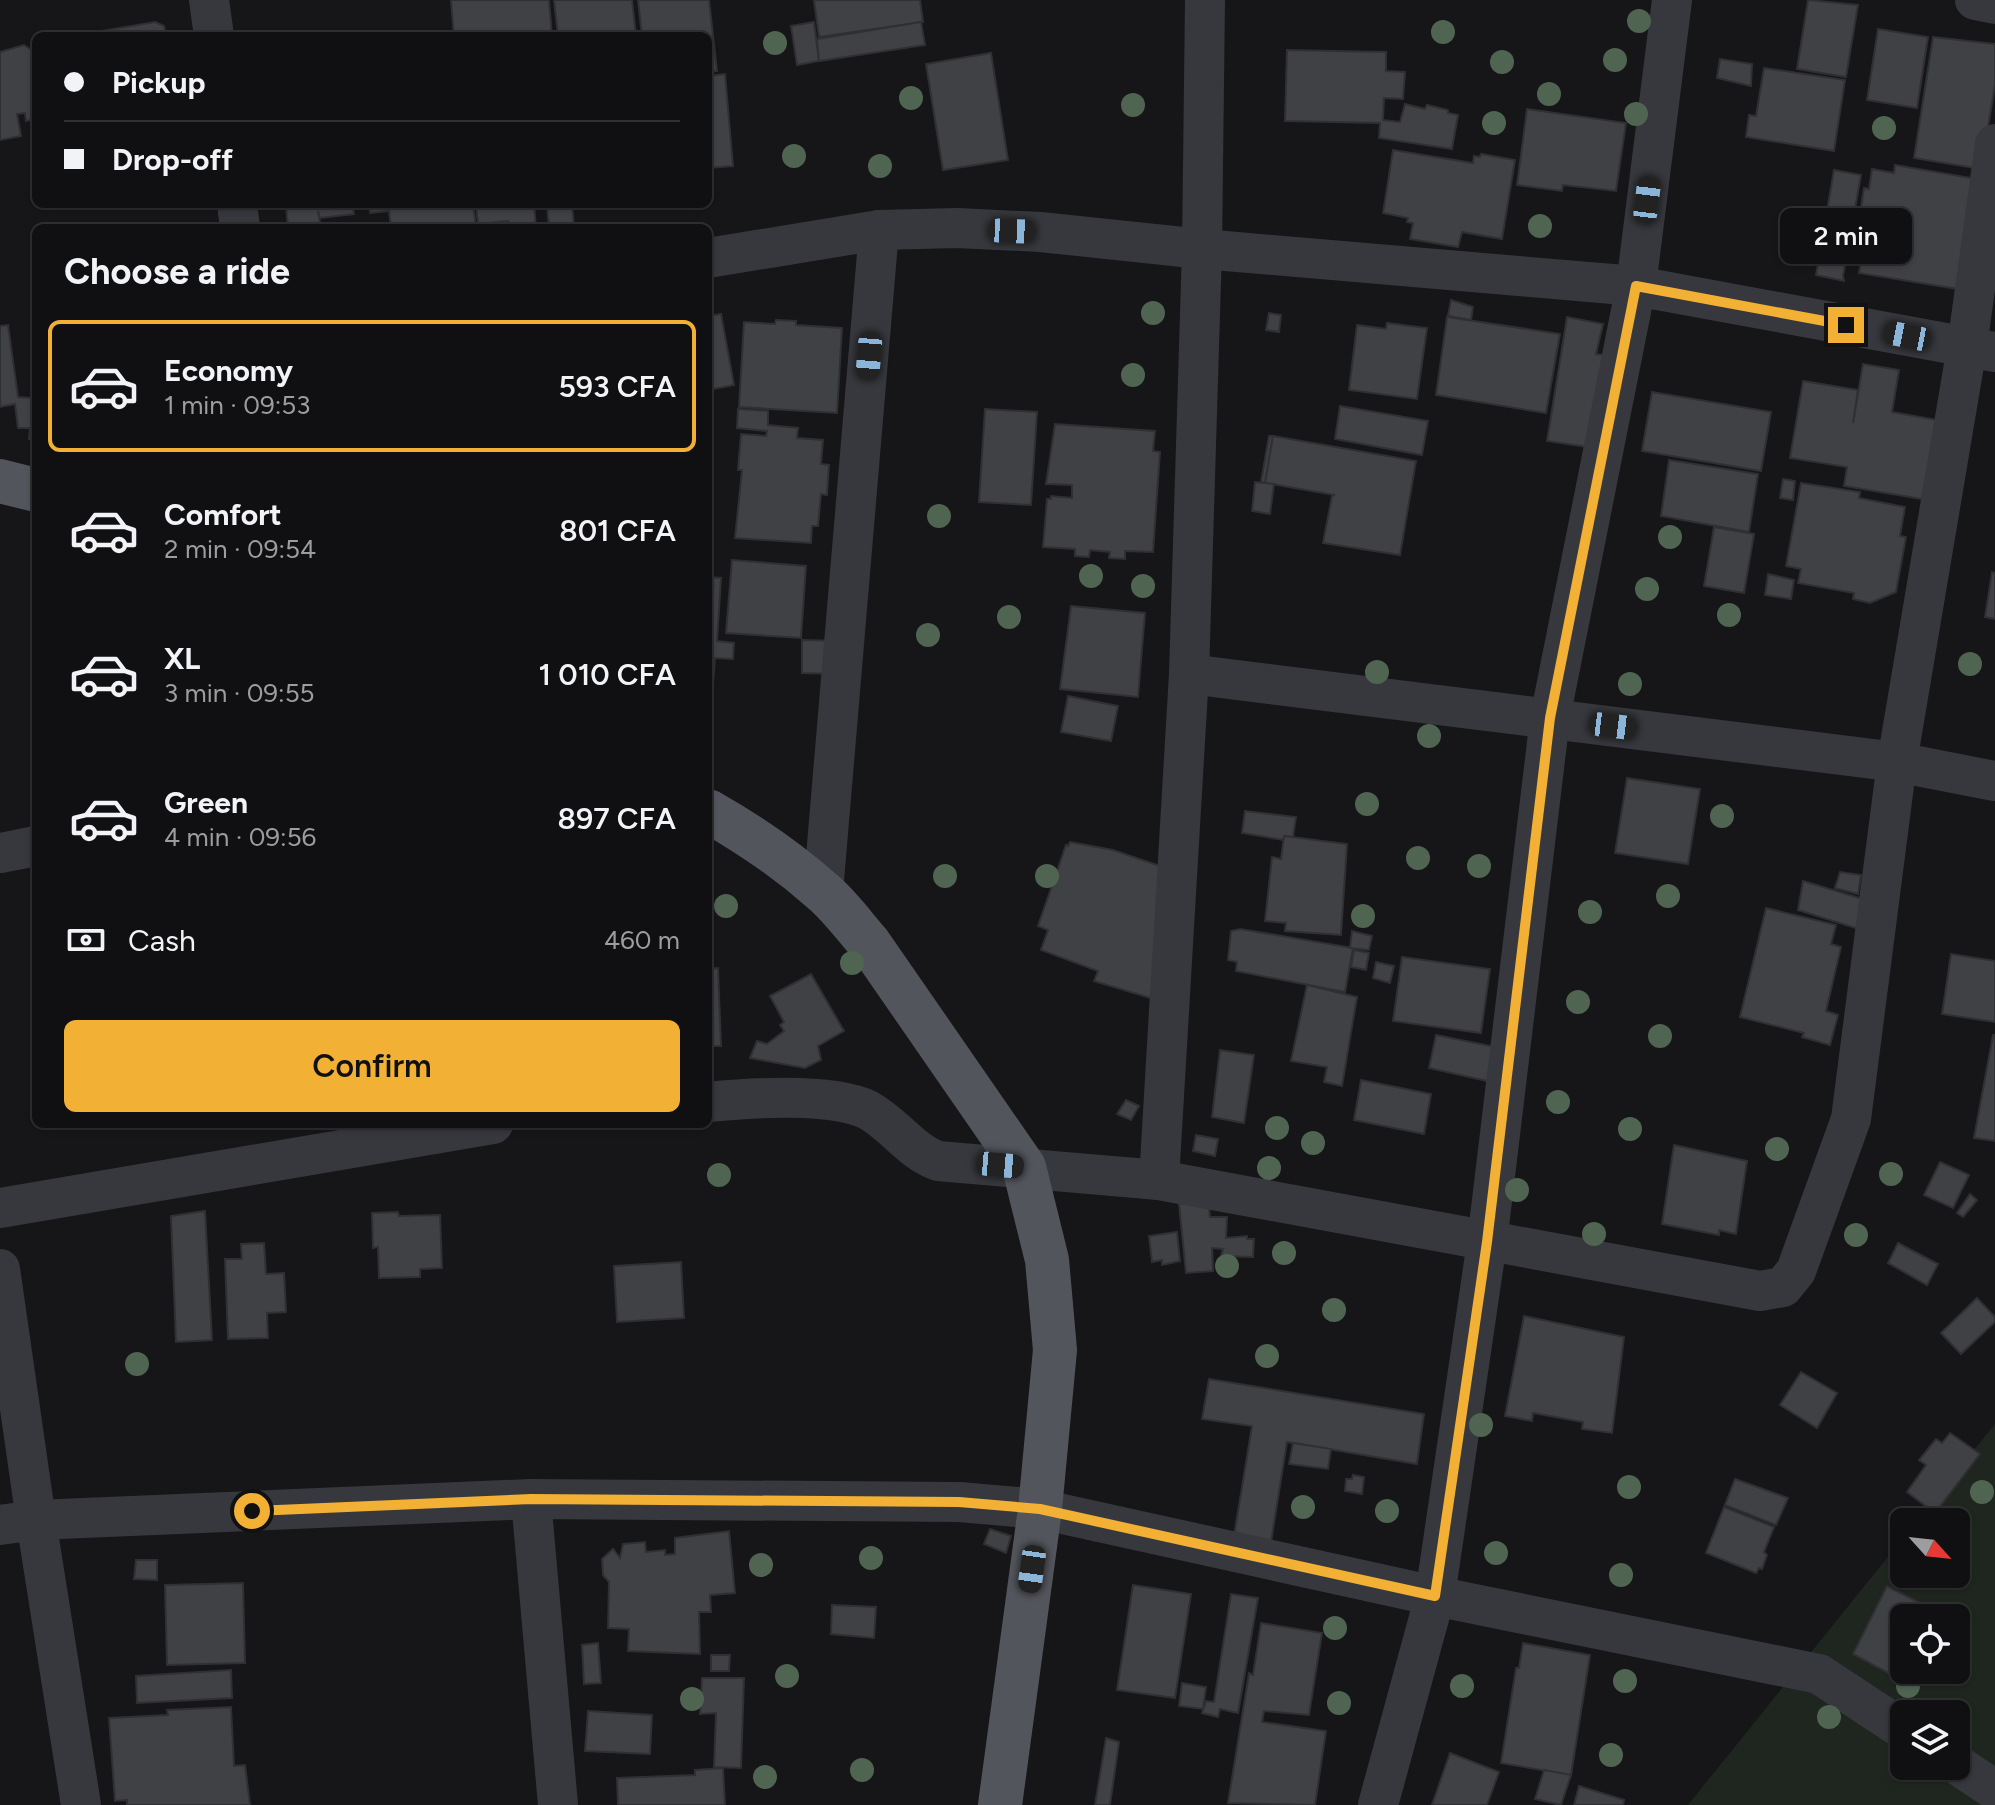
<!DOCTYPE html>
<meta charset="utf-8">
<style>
:root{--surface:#101012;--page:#19191b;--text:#f1f3f6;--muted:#9c9d9f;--line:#303032;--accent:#f2b134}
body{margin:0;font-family:Figtree,sans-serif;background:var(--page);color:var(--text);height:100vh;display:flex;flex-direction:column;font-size:30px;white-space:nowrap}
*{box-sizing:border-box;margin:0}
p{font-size:26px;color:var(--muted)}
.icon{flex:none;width:44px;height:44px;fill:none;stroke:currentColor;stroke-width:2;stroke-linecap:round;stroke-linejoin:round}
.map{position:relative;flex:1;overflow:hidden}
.drawer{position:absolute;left:32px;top:224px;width:680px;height:904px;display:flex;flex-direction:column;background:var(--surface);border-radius:12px;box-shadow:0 2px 6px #0004,0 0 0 2px var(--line)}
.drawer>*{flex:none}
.top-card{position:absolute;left:32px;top:32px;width:680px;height:176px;border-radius:12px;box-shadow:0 2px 6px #0004,0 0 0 2px var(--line);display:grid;align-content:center;height:176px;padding:0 32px;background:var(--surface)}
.needle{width:52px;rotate:117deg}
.controls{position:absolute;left:1890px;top:1508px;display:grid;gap:16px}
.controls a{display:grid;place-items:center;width:80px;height:80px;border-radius:12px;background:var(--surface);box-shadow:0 2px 6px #0004,0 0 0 2px var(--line);font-size:40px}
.end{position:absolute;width:36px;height:36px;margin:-18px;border:10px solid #f2b134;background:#111;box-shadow:0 0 0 4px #111}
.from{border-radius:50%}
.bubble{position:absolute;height:56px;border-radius:12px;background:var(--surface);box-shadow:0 2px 6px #0004,0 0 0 2px var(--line);font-size:26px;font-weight:600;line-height:56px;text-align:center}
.car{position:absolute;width:24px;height:48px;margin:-24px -12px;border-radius:10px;box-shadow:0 0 6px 2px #0007;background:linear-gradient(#222 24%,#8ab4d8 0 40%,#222 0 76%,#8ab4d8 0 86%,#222 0)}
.top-card b{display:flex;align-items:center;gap:28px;height:76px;font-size:30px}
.top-card b+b{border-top:2px solid var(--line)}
.top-card i{width:20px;height:20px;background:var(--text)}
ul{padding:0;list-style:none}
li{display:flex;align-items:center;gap:24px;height:132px;margin:0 16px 12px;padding:0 16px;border:4px solid transparent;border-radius:12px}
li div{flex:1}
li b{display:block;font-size:30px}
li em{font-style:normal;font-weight:600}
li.selected{border-color:var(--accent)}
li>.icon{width:72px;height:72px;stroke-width:1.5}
h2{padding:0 32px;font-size:36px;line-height:96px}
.pay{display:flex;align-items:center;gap:20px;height:88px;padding:0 32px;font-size:30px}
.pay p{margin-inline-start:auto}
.button{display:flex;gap:16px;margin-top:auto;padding:16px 32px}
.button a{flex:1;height:92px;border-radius:12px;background:var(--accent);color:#111;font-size:32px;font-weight:600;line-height:92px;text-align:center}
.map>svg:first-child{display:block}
.green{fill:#1e261f;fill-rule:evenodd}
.building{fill:#404145;stroke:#303034;stroke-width:2}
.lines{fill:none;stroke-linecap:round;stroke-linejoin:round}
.minor{stroke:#37383d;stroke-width:40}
.major{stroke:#53555c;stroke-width:44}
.tree{fill:#506452}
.route{stroke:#f2b134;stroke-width:10}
</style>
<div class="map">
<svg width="1995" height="1805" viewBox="0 0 1995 1805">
<rect width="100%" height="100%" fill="#161618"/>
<path class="green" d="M1995,1424V1805H1688L1904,1537V1574H1956V1522H1916ZM1904,1618H1956V1670H1904ZM1904,1714H1956V1766H1904Z"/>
<g class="building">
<polygon points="451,0 549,0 552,36 454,36"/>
<polygon points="554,0 632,0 636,36 558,36"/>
<polygon points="638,0 709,0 717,71 708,72 708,36 642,36"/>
<polygon points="814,0 920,0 923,22 819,37"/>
<polygon points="1808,0 1858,5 1846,77 1797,69"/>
<polygon points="155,22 164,26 166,36 97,36 96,32"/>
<polygon points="814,22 819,61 797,65 791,26"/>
<polygon points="921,22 925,45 819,61 817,39"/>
<polygon points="1878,29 1928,37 1917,108 1867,100"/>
<polygon points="1933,37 1995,44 1995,85 1981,169 1914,158"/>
<polygon points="24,45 36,53 36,119 26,121 25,113 17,114 21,136 0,140 0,52"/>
<polygon points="1287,50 1386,52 1386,71 1405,72 1403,99 1384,98 1383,120 1400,122 1405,104 1425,109 1427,105 1448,110 1448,113 1458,115 1452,149 1379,138 1380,123 1285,121"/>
<polygon points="991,53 1008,160 943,170 926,64"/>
<polygon points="1720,59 1752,64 1751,86 1717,78"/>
<polygon points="1764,68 1845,80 1834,151 1746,137 1749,115 1756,116"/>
<polygon points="725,74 733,166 708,168 708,76"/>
<polygon points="1527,109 1626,123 1616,191 1563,185 1562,191 1517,185"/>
<polygon points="1393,150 1473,163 1474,156 1480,157 1481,154 1515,160 1502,239 1462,232 1458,247 1410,239 1413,223 1407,222 1408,218 1383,213"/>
<polygon points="1895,165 1977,179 1964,290 1859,273 1866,229 1858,228 1864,188 1869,189 1872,169 1894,173"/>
<polygon points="1834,170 1861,175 1843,276 1844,281 1816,275"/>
<polygon points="294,204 358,204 359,205 353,206 354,214 320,218 318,211 321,228 288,228 286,206"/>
<polygon points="369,204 473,204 476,228 391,228 389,211 370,213"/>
<polygon points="476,204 534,204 536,228 509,228 508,221 478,224"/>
<polygon points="547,204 572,204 574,228 549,228"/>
<polygon points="1451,300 1473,307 1471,320 1448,316"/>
<polygon points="1269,313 1281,315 1279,332 1266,330"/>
<polygon points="721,314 734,385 708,390 708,316"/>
<polygon points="1447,317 1560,334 1546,413 1436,395"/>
<polygon points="1567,317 1603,324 1596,354 1604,355 1595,448 1547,441"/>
<polygon points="776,320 796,321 796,325 842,328 837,413 739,407 744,322 775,324"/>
<polygon points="1387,323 1427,328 1417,399 1349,390 1357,325 1386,329"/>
<polygon points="8,325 18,397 32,398 33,395 36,395 36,442 35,439 29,439 30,428 18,428 15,404 0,407 0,326"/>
<polygon points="1863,364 1899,370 1892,412 1937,420 1922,499 1844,486 1847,467 1790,458 1803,381 1858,390 1853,423"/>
<polygon points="1652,392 1771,412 1761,471 1642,451"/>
<polygon points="1340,406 1428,421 1422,455 1335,439"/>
<polygon points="738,409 768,411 768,425 798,428 797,438 823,440 821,464 829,465 827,495 821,494 818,526 812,526 811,543 735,538 742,470 738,470 741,434 766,436 767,431 737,428"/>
<polygon points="985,409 1037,412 1031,505 979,502"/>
<polygon points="1055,424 1155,431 1153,451 1160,452 1153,552 1125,551 1125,559 1109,558 1110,552 1090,550 1089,557 1075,556 1075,549 1043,547 1047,499 1051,499 1051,496 1072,498 1072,485 1046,484"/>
<polygon points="1269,436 1273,436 1265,483 1261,482"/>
<polygon points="1273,436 1416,461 1400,555 1323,543 1332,496 1335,495 1265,483"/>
<polygon points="1669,460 1758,474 1749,532 1661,516"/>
<polygon points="1783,479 1795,481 1793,500 1780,498"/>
<polygon points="1255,482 1274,484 1270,514 1252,511"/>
<polygon points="1801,483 1860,492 1859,498 1905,507 1900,536 1906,537 1896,592 1870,603 1853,599 1854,593 1798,583 1801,569 1786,566"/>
<polygon points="1714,527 1754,534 1744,593 1704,586"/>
<polygon points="732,560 806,566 801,638 726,633"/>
<polygon points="1992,572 1995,573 1995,619 1985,617"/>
<polygon points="1768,574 1794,580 1791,599 1765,595"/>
<polygon points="708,577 721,578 717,641 734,643 733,659 715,658 713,685 708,685"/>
<polygon points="1071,606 1145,613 1138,697 1060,689"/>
<polygon points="802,640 838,641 837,674 802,673"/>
<polygon points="1068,696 1118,706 1111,741 1061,732"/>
<polygon points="1627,778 1700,789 1688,864 1615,853"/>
<polygon points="1245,811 1296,817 1293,837 1284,836 1284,840 1242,833"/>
<polygon points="1284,836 1347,844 1341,935 1285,931 1286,923 1265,921 1272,857 1281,859"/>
<polygon points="1070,842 1113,850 1163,867 1157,1000 1094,981 1098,971 1041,950 1048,930 1038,926 1066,845 1068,846"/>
<polygon points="1840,872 1861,875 1858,894 1835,888"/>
<polygon points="1803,881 1866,900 1862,930 1798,910"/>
<polygon points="1766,908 1836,925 1831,944 1841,947 1826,1011 1838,1015 1830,1045 1802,1037 1804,1033 1740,1017"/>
<polygon points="1240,929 1353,948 1345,992 1236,971 1237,962 1228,960 1231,931"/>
<polygon points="1352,931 1372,936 1369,950 1350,948"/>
<polygon points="1354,950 1369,953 1366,970 1351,967"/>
<polygon points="1951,954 1995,961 1995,1022 1942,1014"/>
<polygon points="1402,957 1490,969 1481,1033 1393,1021"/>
<polygon points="1376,962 1394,966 1390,983 1373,978"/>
<polygon points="718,968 721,1046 708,1046 708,969"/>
<polygon points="811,974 844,1031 818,1046 821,1060 805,1068 750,1058 757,1041 767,1044 784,1031 780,1025 784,1022 770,996"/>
<polygon points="1307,985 1357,997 1342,1086 1324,1082 1327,1067 1291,1061"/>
<polygon points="1436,1035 1495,1047 1487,1081 1429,1068"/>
<polygon points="1993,1035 1995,1035 1995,1141 1974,1138"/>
<polygon points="1220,1050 1254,1055 1244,1123 1212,1117"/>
<polygon points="1361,1080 1431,1094 1424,1134 1354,1120"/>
<polygon points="1126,1100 1139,1106 1131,1120 1117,1114"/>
<polygon points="1196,1135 1218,1139 1215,1156 1193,1151"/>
<polygon points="1674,1145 1747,1161 1736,1234 1719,1230 1719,1235 1662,1224"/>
<polygon points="1940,1162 1969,1175 1953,1208 1924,1195"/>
<polygon points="1970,1194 1977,1200 1963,1217 1957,1213"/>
<polygon points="1208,1199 1210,1217 1227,1217 1226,1238 1247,1236 1247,1239 1254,1239 1253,1257 1221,1256 1223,1249 1212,1248 1213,1271 1186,1273 1179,1204"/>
<polygon points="205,1211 212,1340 176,1342 171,1216"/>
<polygon points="398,1212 399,1216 440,1215 442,1268 420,1269 420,1277 379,1278 378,1247 373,1248 372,1213"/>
<polygon points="1177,1232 1180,1261 1162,1265 1162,1260 1152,1262 1149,1236"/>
<polygon points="264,1243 266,1274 284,1273 286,1312 267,1313 268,1338 228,1339 225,1259 242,1259 241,1244"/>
<polygon points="1898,1243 1938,1264 1927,1285 1888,1263"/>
<polygon points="681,1262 684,1318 617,1322 614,1266"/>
<polygon points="1977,1298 1995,1317 1995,1322 1961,1354 1941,1333"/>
<polygon points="1524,1316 1624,1337 1612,1433 1582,1429 1583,1422 1533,1413 1532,1421 1505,1416"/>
<polygon points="1801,1372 1837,1393 1817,1428 1780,1405"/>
<polygon points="1209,1379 1424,1414 1417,1464 1287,1442 1271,1542 1234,1536 1252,1426 1202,1419"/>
<polygon points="1950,1433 1980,1454 1935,1513 1907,1492 1926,1465 1919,1460 1936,1439 1942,1443"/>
<polygon points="1293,1443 1331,1449 1328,1469 1289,1464"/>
<polygon points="1353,1475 1364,1477 1362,1494 1345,1491 1346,1479 1352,1479"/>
<polygon points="1735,1479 1788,1498 1776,1525 1725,1505"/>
<polygon points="1724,1507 1774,1527 1764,1552 1767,1555 1762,1569 1759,1568 1756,1573 1706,1553"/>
<polygon points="990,1529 1011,1536 1006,1553 984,1544"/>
<polygon points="729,1531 735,1593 710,1595 711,1612 699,1612 700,1654 628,1651 629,1629 608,1628 609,1582 603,1575 602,1559 613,1549 620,1558 623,1544 645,1542 646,1552 665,1550 665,1555 675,1554 675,1538"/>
<polygon points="136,1560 157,1560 157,1580 134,1579"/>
<polygon points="243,1583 245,1663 167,1665 165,1585"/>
<polygon points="1133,1585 1191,1594 1175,1698 1117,1690"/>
<polygon points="1887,1586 1924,1605 1917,1618 1904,1618 1904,1642 1888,1673 1853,1654"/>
<polygon points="1231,1594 1258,1598 1238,1713 1220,1709 1218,1717 1202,1713 1206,1701 1214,1702"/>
<polygon points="832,1605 876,1607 874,1638 831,1634"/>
<polygon points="1261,1623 1322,1633 1309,1715 1264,1711 1262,1722 1326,1731 1315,1805 1228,1803 1249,1673 1253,1675"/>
<polygon points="598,1643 601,1683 584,1684 582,1645"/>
<polygon points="1523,1643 1590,1655 1571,1775 1501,1763 1516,1668 1519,1668"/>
<polygon points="711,1655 730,1655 729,1671 711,1671"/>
<polygon points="231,1670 232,1698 137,1703 136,1676"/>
<polygon points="702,1678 744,1678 741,1768 714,1767 716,1713 700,1714"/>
<polygon points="1182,1683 1206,1687 1203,1709 1179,1706"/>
<polygon points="231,1707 234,1766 245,1765 250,1805 127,1805 127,1800 115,1801 109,1718 168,1715 167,1710"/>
<polygon points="588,1711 652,1715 650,1754 585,1751"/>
<polygon points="1106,1738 1119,1742 1110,1805 1095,1805"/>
<polygon points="1450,1753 1499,1772 1487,1805 1432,1805"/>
<polygon points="723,1768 725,1805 618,1805 617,1778 695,1775 695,1770"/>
<polygon points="1544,1770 1571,1775 1561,1805 1535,1799"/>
<polygon points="1579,1786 1624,1800 1623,1805 1574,1805"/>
</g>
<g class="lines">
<g class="minor">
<polyline points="209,0 214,36"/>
<polyline points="1975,0 1995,4"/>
<polyline points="237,204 240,228"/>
<polyline points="708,258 879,230 957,228 1040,232 1202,249 1636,286 1995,352"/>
<polyline points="1189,674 1897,762 1995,781"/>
<polyline points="0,853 36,846"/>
<polyline points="823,892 879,230"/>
<path d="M708,1102C749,1098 831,1092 868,1110C894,1124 910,1151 938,1161L1159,1180L1760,1291L1783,1287L1796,1271L1851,1119L1897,762L1967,347L1995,144"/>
<polyline points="1159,1180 1189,674 1202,249 1205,0"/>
<polyline points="0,1208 493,1124"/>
<polyline points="0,1269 36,1520 81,1805"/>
<polyline points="531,1499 558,1805"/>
<polyline points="0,1525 36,1520 531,1499 959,1502 1040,1509 1435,1596 1819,1674 1904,1730"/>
<polyline points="1956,1764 1995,1790"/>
<polyline points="1378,1805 1435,1596 1487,1242 1550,718 1636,286 1672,0"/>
</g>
<g class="major">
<polyline points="0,481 36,490"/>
<path d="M708,811C747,833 788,861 822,891C840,906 854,926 869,943L1024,1167L1047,1260L1055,1350L1040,1509L1000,1805"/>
</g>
</g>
<g class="tree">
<circle cx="1639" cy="21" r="12"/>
<circle cx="1443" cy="32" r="12"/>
<circle cx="775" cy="43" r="12"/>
<circle cx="1615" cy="60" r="12"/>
<circle cx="1502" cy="62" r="12"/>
<circle cx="1549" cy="94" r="12"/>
<circle cx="911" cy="98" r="12"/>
<circle cx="1133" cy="105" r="12"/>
<circle cx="1636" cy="114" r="12"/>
<circle cx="1494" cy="123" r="12"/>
<circle cx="1884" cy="128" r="12"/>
<circle cx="794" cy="156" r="12"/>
<circle cx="880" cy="166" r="12"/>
<circle cx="1540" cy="226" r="12"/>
<circle cx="1153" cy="313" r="12"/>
<circle cx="1133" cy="375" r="12"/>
<circle cx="939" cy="516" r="12"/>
<circle cx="1670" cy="537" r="12"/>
<circle cx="1091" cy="576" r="12"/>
<circle cx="1143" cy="586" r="12"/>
<circle cx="1647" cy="589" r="12"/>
<circle cx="1729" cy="615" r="12"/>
<circle cx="1009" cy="617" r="12"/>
<circle cx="928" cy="635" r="12"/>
<circle cx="1970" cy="664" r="12"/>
<circle cx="1377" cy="672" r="12"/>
<circle cx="1630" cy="684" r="12"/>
<circle cx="1429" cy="736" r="12"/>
<circle cx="1367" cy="804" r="12"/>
<circle cx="1722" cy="816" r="12"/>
<circle cx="1418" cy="858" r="12"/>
<circle cx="1479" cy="866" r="12"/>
<circle cx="945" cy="876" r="12"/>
<circle cx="1047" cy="876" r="12"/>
<circle cx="1668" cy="896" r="12"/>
<circle cx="726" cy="906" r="12"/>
<circle cx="1590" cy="912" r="12"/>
<circle cx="1363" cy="916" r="12"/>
<circle cx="852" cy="963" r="12"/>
<circle cx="1578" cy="1002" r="12"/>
<circle cx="1660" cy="1036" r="12"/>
<circle cx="1558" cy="1102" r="12"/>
<circle cx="1277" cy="1128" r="12"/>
<circle cx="1630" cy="1129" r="12"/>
<circle cx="1313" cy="1143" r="12"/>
<circle cx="1777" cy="1149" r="12"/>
<circle cx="1269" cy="1168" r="12"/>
<circle cx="1891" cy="1174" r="12"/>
<circle cx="719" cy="1175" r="12"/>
<circle cx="1517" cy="1190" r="12"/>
<circle cx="1594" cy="1234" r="12"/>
<circle cx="1856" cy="1235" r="12"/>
<circle cx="1284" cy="1253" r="12"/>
<circle cx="1227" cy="1266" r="12"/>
<circle cx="1334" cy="1310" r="12"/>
<circle cx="1267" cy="1356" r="12"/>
<circle cx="137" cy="1364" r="12"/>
<circle cx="1481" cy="1425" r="12"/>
<circle cx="1629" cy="1487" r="12"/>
<circle cx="1982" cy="1492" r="12"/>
<circle cx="1303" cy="1507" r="12"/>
<circle cx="1387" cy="1511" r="12"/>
<circle cx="1496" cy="1553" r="12"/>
<circle cx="871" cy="1558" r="12"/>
<circle cx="761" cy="1565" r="12"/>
<circle cx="1621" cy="1575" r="12"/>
<circle cx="1335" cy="1628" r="12"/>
<circle cx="787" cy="1676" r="12"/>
<circle cx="1625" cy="1681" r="12"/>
<circle cx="1462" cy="1686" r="12"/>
<circle cx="1908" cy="1686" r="12"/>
<circle cx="692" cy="1699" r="12"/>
<circle cx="1339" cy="1703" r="12"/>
<circle cx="1829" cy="1717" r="12"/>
<circle cx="1611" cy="1755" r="12"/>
<circle cx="862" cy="1770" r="12"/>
<circle cx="765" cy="1777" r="12"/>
</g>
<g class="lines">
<polyline class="route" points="252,1511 531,1499 959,1502 1040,1509 1435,1596 1487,1242 1550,718 1636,286 1846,325"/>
</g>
</svg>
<div class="controls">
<a><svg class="needle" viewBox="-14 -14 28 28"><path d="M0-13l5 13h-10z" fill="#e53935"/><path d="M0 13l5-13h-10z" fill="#9c9d9f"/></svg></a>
<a><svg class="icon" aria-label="locate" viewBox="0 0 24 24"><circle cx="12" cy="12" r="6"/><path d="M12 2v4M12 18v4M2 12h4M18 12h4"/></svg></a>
<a><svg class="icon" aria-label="layers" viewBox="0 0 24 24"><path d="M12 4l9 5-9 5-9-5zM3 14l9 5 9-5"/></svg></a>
</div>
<i class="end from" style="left:252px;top:1511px"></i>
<i class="end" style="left:1846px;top:325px"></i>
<div class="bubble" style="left:1780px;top:208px;width:132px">2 min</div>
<i class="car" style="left:1647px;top:200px;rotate:7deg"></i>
<i class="car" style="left:1012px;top:231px;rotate:92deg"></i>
<i class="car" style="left:1907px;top:336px;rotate:281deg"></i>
<i class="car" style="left:869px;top:356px;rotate:185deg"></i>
<i class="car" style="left:1613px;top:726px;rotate:97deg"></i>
<i class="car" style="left:1000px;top:1165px;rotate:95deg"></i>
<i class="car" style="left:1032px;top:1569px;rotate:188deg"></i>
<div class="top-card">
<b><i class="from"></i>Pickup</b>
<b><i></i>Drop-off</b>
</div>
<section class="drawer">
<h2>Choose a ride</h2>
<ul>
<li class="selected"><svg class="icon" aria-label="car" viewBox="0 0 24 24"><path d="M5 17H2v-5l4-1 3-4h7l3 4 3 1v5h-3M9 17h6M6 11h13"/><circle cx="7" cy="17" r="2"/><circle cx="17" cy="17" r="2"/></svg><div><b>Economy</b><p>1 min · 09:53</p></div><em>593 CFA</em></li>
<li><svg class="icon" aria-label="car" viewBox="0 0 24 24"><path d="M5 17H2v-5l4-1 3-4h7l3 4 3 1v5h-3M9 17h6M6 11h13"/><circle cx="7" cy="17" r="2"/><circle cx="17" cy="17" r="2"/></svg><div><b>Comfort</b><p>2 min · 09:54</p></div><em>801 CFA</em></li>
<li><svg class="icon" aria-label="car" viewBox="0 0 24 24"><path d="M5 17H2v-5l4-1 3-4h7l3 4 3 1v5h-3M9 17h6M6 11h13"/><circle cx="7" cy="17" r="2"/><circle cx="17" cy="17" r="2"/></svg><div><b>XL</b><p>3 min · 09:55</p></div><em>1 010 CFA</em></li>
<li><svg class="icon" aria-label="car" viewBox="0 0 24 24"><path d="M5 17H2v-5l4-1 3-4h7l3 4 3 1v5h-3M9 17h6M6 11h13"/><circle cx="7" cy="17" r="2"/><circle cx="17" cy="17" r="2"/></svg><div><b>Green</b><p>4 min · 09:56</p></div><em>897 CFA</em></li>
</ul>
<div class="pay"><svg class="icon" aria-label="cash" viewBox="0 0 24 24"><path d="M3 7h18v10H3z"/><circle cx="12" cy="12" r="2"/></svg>Cash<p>460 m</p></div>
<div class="button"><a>Confirm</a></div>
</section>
</div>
